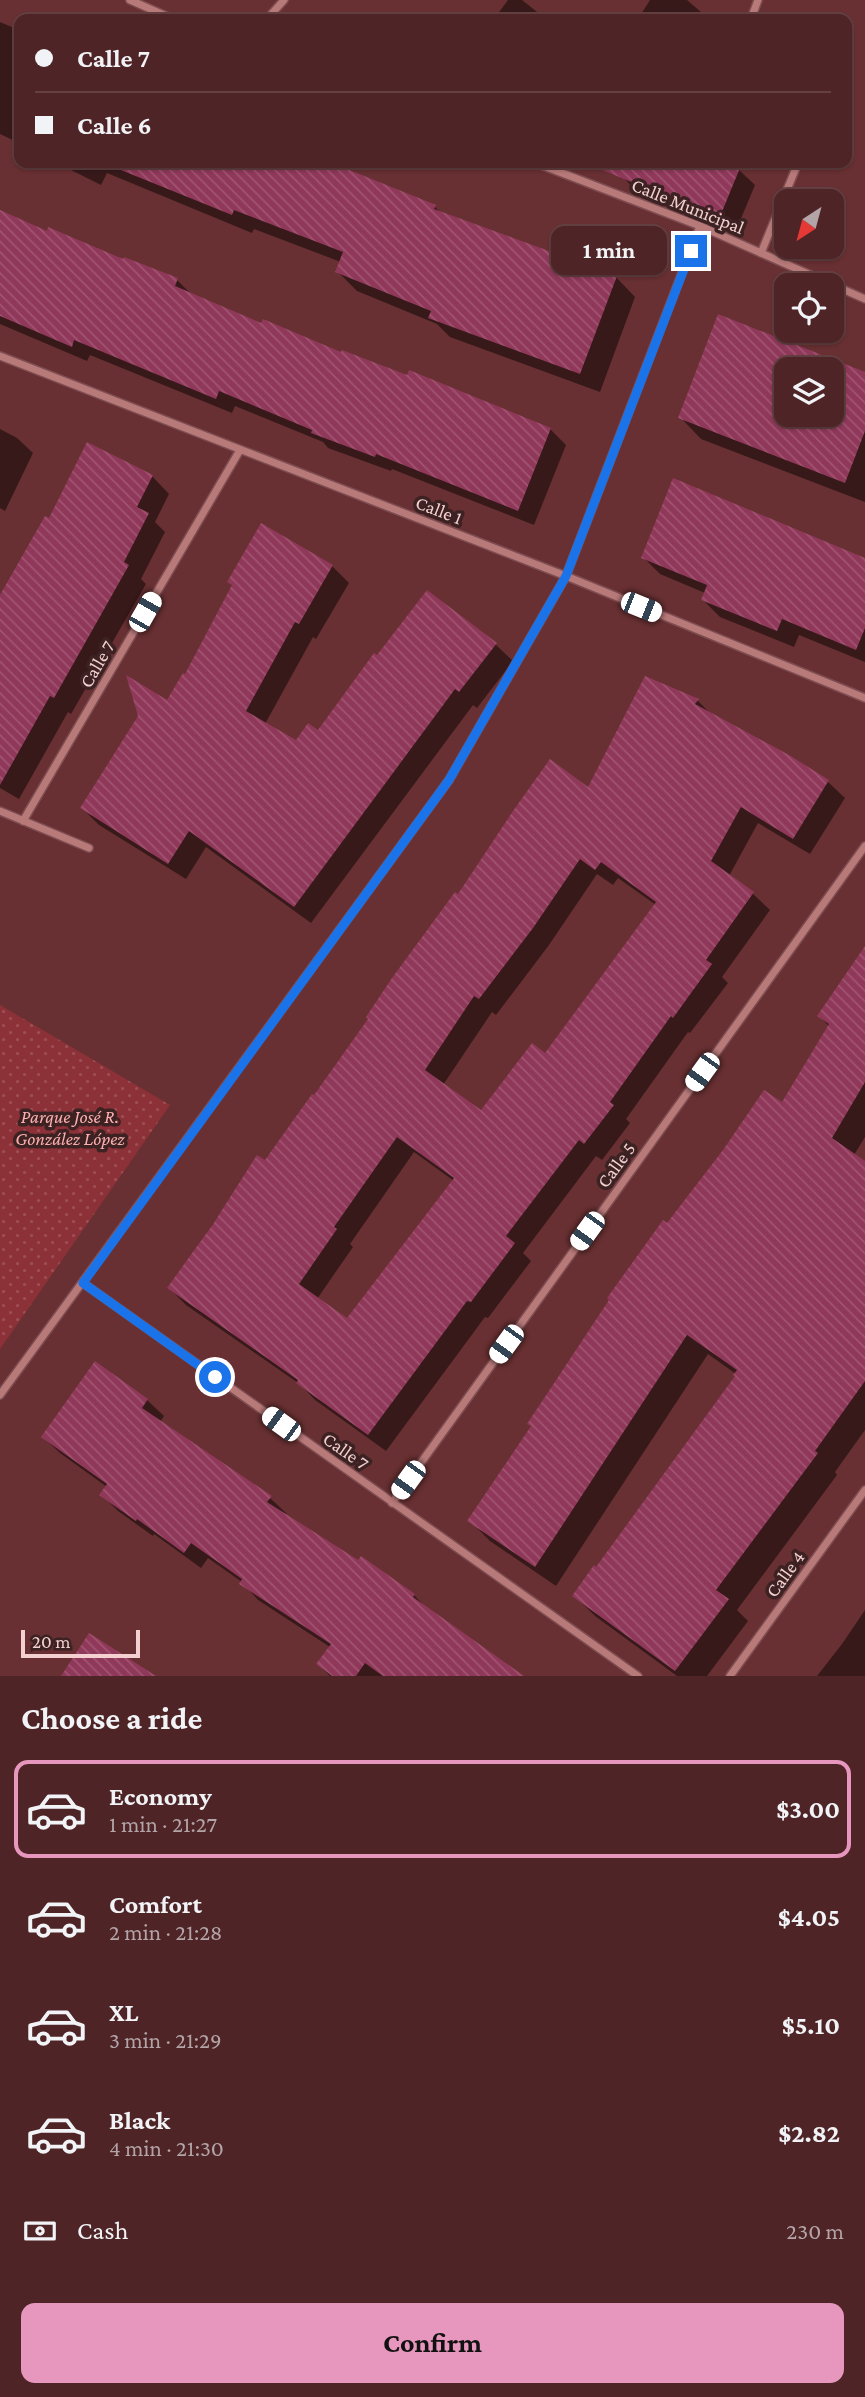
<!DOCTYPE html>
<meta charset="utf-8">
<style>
:root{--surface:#4e2426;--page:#552c2e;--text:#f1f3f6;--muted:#b3a4a7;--line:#654143;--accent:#e797bd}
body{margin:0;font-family:"Crimson Pro",serif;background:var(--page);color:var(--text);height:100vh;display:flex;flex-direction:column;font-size:26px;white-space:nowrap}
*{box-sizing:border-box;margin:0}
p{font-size:23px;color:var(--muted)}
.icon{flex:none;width:38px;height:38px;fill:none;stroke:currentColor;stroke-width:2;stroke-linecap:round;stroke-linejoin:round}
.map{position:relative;height:1676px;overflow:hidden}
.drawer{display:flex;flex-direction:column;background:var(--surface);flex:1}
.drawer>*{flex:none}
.top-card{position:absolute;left:14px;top:14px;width:838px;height:154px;border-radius:14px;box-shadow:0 2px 5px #0004,0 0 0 2px var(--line);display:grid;align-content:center;height:154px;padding:0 21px;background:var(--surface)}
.needle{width:46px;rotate:216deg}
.buttons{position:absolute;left:774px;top:189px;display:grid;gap:14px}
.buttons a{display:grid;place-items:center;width:70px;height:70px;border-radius:14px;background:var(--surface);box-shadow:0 2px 5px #0004,0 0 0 2px var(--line);font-size:35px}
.scale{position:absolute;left:21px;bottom:18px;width:119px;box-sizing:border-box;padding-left:7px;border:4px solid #f4d0d0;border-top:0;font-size:19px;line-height:24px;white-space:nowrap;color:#f4d0d0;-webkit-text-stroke:5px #3c2222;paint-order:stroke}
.end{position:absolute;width:32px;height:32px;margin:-16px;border:9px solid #1a73e8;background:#fff;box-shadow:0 0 0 4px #fff}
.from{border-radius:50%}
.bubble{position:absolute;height:49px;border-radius:14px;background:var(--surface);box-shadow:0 2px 5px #0004,0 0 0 2px var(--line);font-size:23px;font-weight:700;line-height:49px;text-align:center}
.car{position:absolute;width:21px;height:42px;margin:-21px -10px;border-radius:9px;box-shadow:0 0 5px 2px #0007;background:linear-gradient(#fff 24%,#345 0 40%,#fff 0 76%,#345 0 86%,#fff 0)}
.top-card b{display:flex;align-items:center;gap:24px;height:66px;font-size:26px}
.top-card b+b{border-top:2px solid var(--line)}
.top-card i{width:18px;height:18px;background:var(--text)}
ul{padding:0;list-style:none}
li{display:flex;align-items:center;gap:21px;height:98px;margin:0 14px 10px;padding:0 7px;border:4px solid transparent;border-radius:14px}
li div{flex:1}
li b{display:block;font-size:26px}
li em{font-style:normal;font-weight:700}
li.current{border-color:var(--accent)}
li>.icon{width:63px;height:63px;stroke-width:1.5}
h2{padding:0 21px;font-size:32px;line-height:84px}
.pay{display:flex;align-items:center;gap:18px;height:77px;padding:0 21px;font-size:26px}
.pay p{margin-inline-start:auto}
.cta{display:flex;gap:14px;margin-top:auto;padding:14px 21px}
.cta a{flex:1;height:80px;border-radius:14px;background:var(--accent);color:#111;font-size:28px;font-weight:700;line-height:80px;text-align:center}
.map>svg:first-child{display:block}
.grass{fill:url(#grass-dots)}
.shadow{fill:#0007;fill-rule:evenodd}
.building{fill:url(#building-back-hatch);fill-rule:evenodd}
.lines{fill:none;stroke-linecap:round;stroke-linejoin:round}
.minor-casing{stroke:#7d4d51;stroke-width:10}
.minor{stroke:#b87979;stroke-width:7}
.route{stroke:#1a73e8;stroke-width:9}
.labels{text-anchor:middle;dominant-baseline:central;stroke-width:7;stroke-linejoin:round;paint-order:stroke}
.street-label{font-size:19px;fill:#f4d0d0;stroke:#3c2222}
.park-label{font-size:19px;font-style:italic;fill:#fdaeaf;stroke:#3c2222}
</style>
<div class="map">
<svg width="865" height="1676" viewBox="0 0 865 1676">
<defs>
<pattern id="grass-dots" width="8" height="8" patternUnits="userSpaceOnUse" patternTransform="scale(1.75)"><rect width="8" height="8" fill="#8c3138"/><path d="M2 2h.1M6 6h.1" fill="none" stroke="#9d4e54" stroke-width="1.8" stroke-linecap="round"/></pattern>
<pattern id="building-back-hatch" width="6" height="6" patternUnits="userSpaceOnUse" patternTransform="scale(1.75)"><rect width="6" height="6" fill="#90385a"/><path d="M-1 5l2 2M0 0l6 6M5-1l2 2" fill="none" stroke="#a05471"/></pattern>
</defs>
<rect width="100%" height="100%" fill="#683032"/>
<polygon class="grass" points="0,1005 170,1105 0,1349"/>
<g class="shadow">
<polygon points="508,0 522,0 546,19 494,19"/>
<polygon points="650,0 687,0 709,19 638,19"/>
<polygon points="0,22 19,30 19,143 0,134"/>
<polygon points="57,163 328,163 435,207 441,213 616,277 635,297 600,392 450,337 437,324 357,291 337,271 341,262 254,229 252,233 107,173 101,185"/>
<polygon points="629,163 723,163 739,170 755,185 735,233 638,193 623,177"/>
<polygon points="0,212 48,233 177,280 193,296 262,326 550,429 566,445 534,525 392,469 391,471 328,448 323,442 235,406 232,413 90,355 87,361 0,324"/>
<path d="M719,317L865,374V502L701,439L680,417ZM786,369H831V415H786Z"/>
<polygon points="0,429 17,438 33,453 5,511 0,508"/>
<polygon points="152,476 169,494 155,522 165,532 141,579 146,584 71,714 68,712 19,799 0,788 0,599 50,521"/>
<polygon points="643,557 865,560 865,662 799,635 794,647 720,617 703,600 705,593 660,574"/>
<polygon points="332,566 349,583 316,639 313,637 265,724 296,743 318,733 428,593 496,645 513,661 477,708 473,705 311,923 206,847 186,879 99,825 82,808 168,703"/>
<path d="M646,678L698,701L713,716L788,757L828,782L845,798L810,854L758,823L729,876L753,894L770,910L722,977L728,983L690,1033L688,1032L626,1119L630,1123L602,1160L596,1156L523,1253L531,1261L488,1318L485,1317L386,1451L315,1400L301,1385L186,1305L169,1288L258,1158L265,1163L458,897L589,789ZM597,874L613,885L618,878L656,905L545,1055L481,1112L443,1085L492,1012L496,1015L549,945ZM414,1152L454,1181L348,1320L317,1299L353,1247L350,1244Z"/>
<polygon points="865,949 865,1137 854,1155 865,1163 865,1430 835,1472 837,1475 737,1610 748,1621 707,1676 677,1676 595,1616 574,1595 597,1569 737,1376 736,1374 708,1354 556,1586 490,1541 470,1521 667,1225 782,1105 830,1027 819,1016"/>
<polygon points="96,1364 147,1400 164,1416 160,1422 270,1498 287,1514 285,1516 414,1595 430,1612 522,1676 330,1676 318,1664 330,1647 258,1600 242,1582 208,1558 201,1568 154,1534 153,1536 118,1511 102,1495 107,1487 60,1453 43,1437"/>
<polygon points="865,1610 865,1676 817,1676 842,1644"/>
</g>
<g class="building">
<polygon points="106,163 332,163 436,205 434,209 617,276 580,374 428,318 431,311 335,272 343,252 234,210 232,215 106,164"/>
<polygon points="586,163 742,163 719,219"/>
<polygon points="0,210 47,231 48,227 123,259 124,257 178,278 175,286 261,323 263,319 341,352 342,350 407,375 409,370 551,428 518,511 376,454 375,457 311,433 312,430 219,391 216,399 74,340 72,347 0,316"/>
<path d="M718,314L865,372V431L845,483L678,418ZM786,369H831V415H786Z"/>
<polygon points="87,442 153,475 137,507 149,513 124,562 129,565 54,698 50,696 0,785 0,595 45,516 49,518"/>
<polygon points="673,478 865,558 865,628 856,650 782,619 777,631 701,600 707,585 641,558"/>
<polygon points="261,523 333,565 299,624 295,622 246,711 296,740 308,723 318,730 374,653 377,655 427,590 497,643 459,692 455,689 294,907 189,831 168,864 80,808 138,716 126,675 167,700 183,673 185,674 232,585 227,582"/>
<path d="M645,676L699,699L695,704L789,755L829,780L793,839L741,807L711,861L754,892L706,960L712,964L673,1018L671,1016L610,1102L614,1105L584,1144L579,1140L506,1236L515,1243L471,1302L467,1301L368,1435L296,1383L298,1380L167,1288L213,1224L257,1155L265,1160L312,1094L314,1095L368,1019L366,1017L392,978L455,892L458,894L513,811L550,759L588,787ZM580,859L595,870L601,862L656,902L545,1053L532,1043L481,1110L425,1070L474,996L479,999L533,928ZM397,1137L454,1178L347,1318L299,1284L337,1229L334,1227Z"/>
<polygon points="865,946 865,1082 832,1138 865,1161 865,1381 815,1451 818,1453 716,1590 729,1599 675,1671 572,1596 594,1565 596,1567 735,1376 733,1375 737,1370 687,1335 535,1567 467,1521 531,1426 527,1424 609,1300 607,1298 663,1220 667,1223 723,1150 764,1090 782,1102 829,1024 817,1016"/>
<polygon points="95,1361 148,1399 142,1408 272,1496 267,1502 358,1560 361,1556 415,1594 413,1597 524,1676 383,1676 365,1663 356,1676 332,1676 316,1664 331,1644 239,1584 242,1579 191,1543 184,1553 137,1519 136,1521 99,1495 107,1484 41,1437"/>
<polygon points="89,1633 156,1676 61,1676"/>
</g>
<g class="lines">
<defs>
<g id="minor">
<polyline points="130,0 173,19"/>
<polyline points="267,19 284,0"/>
<polyline points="751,19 758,0"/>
<polyline points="536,163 700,226 865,299"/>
<polyline points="761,253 798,163"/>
<polyline points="0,356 566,576 865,698"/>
<polyline points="0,811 89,848"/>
<polyline points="23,821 240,450"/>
<polyline points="83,1283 638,1676"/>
<polyline points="0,1395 449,780 566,576 700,226"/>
<polyline points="392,1503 865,846"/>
<polyline points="730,1676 865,1490"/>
</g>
</defs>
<use href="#minor" class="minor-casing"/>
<use href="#minor" class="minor"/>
</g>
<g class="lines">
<polyline class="route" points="215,1377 83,1283 449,780 566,576 691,251"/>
</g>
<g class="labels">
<g class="street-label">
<text transform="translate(688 206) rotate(22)">Calle Municipal</text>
<text transform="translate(439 510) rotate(21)">Calle 1</text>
<text transform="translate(97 664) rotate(-60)">Calle 7</text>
<text transform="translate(616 1165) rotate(-54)">Calle 5</text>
<text transform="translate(346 1451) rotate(35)">Calle 7</text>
<text transform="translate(785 1574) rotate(-54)">Calle 4</text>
</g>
<g class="park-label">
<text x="70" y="1116">Parque José R.<tspan x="70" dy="22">González López</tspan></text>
</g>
</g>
</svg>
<div class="buttons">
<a><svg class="needle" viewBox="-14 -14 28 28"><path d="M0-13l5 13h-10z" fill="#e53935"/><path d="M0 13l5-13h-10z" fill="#b3a4a7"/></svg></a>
<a><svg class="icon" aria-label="locate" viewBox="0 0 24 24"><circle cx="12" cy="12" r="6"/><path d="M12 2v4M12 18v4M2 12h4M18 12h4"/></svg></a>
<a><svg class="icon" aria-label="layers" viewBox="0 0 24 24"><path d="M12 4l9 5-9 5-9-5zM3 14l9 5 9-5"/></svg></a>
</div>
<div class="scale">20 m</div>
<i class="end from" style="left:215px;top:1377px"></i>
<i class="end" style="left:691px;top:251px"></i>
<div class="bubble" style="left:551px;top:226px;width:116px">1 min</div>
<i class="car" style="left:641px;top:607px;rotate:112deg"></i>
<i class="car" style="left:145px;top:612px;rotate:30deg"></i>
<i class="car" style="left:702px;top:1072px;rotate:216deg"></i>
<i class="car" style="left:587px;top:1231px;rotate:216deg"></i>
<i class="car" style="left:506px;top:1344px;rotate:216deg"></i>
<i class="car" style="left:281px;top:1424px;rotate:306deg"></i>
<i class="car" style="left:408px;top:1480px;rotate:216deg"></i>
<div class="top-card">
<b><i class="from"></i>Calle 7</b>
<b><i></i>Calle 6</b>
</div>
</div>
<section class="drawer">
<h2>Choose a ride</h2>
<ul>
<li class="current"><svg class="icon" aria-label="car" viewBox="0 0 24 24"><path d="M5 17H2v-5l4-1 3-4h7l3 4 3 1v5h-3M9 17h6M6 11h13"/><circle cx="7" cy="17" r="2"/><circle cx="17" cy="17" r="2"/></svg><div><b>Economy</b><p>1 min · 21:27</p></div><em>$3.00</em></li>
<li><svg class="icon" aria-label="car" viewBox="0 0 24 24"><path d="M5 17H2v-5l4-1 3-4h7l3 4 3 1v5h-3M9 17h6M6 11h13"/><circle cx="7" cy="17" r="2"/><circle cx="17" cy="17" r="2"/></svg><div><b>Comfort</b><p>2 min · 21:28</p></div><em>$4.05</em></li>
<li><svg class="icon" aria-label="car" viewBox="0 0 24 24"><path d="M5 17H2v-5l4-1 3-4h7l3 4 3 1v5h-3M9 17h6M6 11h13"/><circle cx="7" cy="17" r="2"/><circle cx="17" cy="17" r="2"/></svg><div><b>XL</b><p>3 min · 21:29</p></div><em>$5.10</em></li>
<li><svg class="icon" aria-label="car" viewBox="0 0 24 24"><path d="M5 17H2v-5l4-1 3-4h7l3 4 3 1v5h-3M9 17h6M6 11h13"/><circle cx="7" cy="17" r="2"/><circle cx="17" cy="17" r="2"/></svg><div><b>Black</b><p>4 min · 21:30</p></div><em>$2.82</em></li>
</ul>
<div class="pay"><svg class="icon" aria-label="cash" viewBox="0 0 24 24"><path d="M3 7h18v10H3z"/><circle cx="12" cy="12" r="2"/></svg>Cash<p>230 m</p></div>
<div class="cta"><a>Confirm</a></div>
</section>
